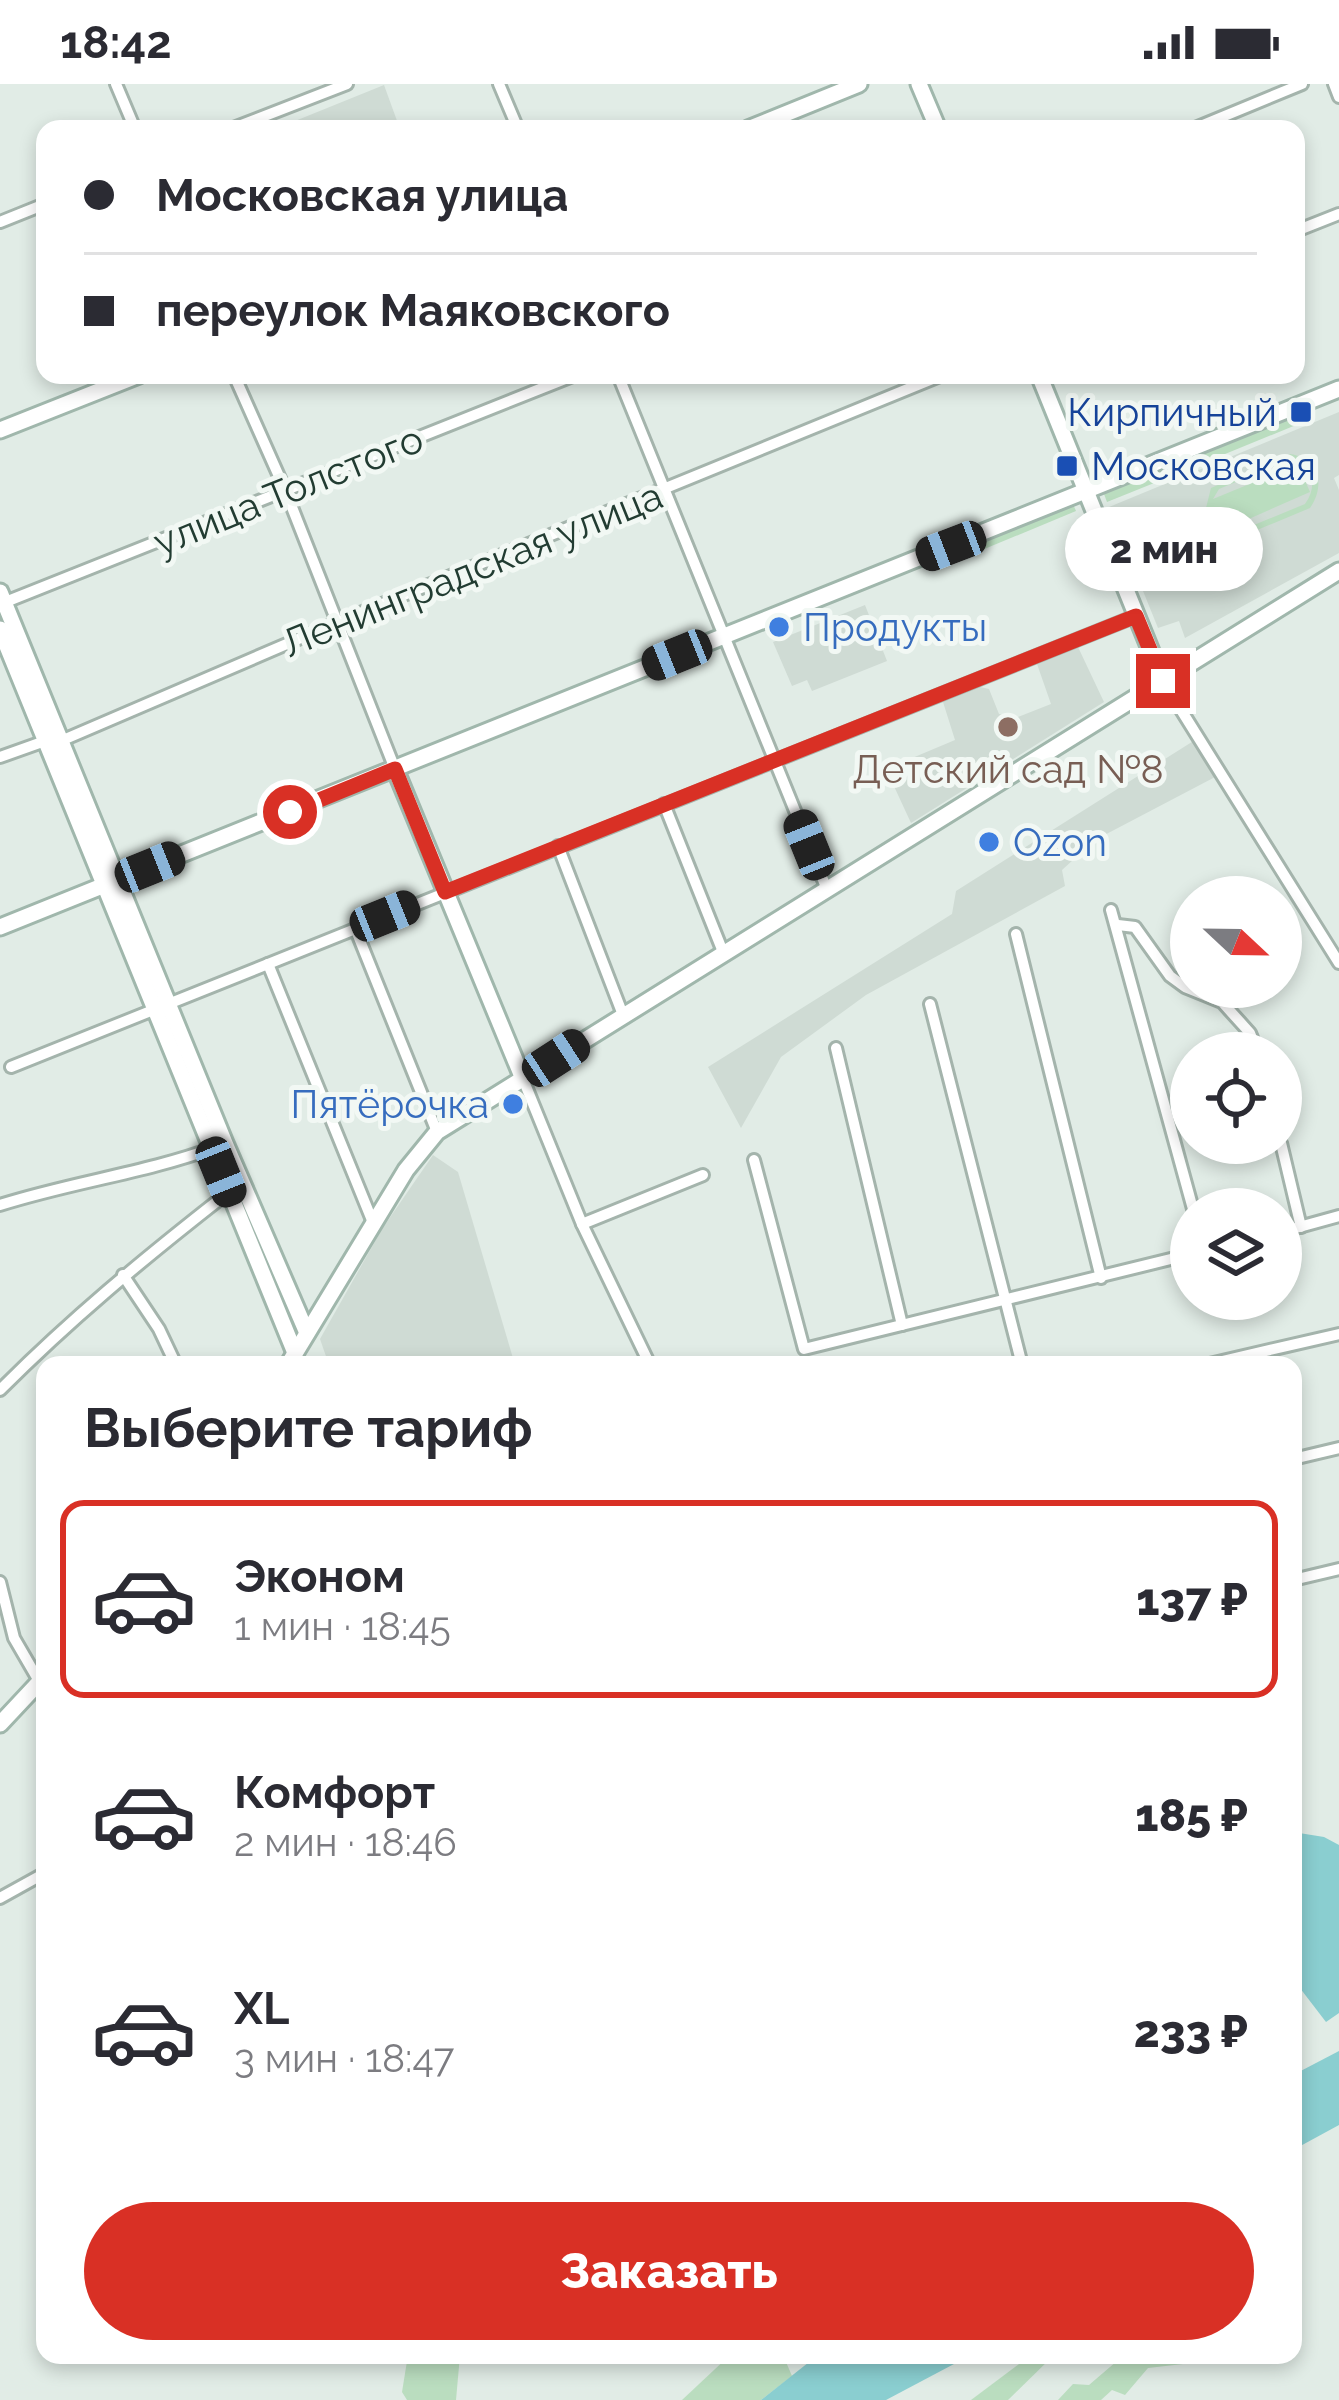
<!DOCTYPE html>
<html lang="ru">
<meta charset="utf-8">
<style>
:root{--surface:#fff;--page:#f2f2f3;--text:#2b2b33;--muted:#7c7c81;--line:#e1e1e2;--accent:#d93025}
body{margin:0;font-family:Raleway,sans-serif;background:var(--page);color:var(--text);height:100vh;display:flex;flex-direction:column;font-size:45px;white-space:nowrap}
*{box-sizing:border-box;margin:0}
p{font-size:39px;color:var(--muted)}
.icon{flex:none;width:66px;height:66px;fill:none;stroke:currentColor;stroke-width:2;stroke-linecap:round;stroke-linejoin:round}
.map{position:relative;flex:1;overflow:hidden}
.panel{position:absolute;left:36px;top:1272px;width:1266px;height:1008px;display:flex;flex-direction:column;background:var(--surface);border-radius:24px;box-shadow:0 6px 18px #0003}
.panel>*{flex:none}
.banner{position:absolute;left:36px;top:36px;width:1269px;height:264px;border-radius:24px;box-shadow:0 6px 18px #0003;display:grid;align-content:center;height:264px;padding:0 48px;background:var(--surface)}
.needle{width:78px;rotate:112deg}
.tools{position:absolute;left:1170px;top:792px;display:grid;gap:24px}
.tools a{display:grid;place-items:center;width:132px;height:132px;border-radius:50%;background:var(--surface);box-shadow:0 6px 18px #0003;font-size:60px}
.end{position:absolute;width:54px;height:54px;margin:-27px;border:15px solid #d93025;background:#fff;box-shadow:0 0 0 6px #fff}
.from{border-radius:50%}
.bubble{position:absolute;height:84px;border-radius:42px;background:var(--surface);box-shadow:0 6px 18px #0003;font-size:39px;font-weight:800;line-height:84px;text-align:center}
.car{position:absolute;width:36px;height:72px;margin:-36px -18px;border-radius:15px;box-shadow:0 0 9px 3px #0007;background:linear-gradient(#222 24%,#8ab4d8 0 40%,#222 0 76%,#8ab4d8 0 86%,#222 0)}
.banner b{display:flex;align-items:center;gap:42px;height:114px;font-size:45px}
.banner b+b{border-top:3px solid var(--line)}
.banner i{width:30px;height:30px;background:var(--text)}
ul{padding:0;list-style:none}
li{display:flex;align-items:center;gap:36px;height:198px;margin:0 24px 18px;padding:0 24px;border:6px solid transparent;border-radius:24px}
li div{flex:1}
li b{display:block;font-size:45px}
li em{font-style:normal;font-weight:800}
li.active{border-color:var(--accent)}
li>.icon{width:108px;height:108px;stroke-width:1.5}
h2{padding:0 48px;font-size:54px;line-height:144px}
.cta{display:flex;gap:24px;margin-top:auto;padding:24px 48px}
.cta a{flex:1;height:138px;border-radius:72px;background:var(--accent);color:#fff;font-size:48px;font-weight:800;line-height:138px;text-align:center}
.status{display:flex;justify-content:space-between;align-items:center;height:84px;padding:0 60px;background:var(--surface);direction:ltr}
.status svg{height:33px;fill:currentColor}
.map>svg:first-child{display:block}
.built{fill:#cfdbd4}
.green{fill:#baddbf;fill-rule:evenodd}
.water{fill:#8aced0}
.lines{fill:none;stroke-linecap:round;stroke-linejoin:round}
.street-casing{stroke:#a4b4ac;stroke-width:16}
.secondary-casing{stroke:#a0b7ac;stroke-width:21}
.street{stroke:#fff;stroke-width:10}
.secondary{stroke:#fff;stroke-width:15}
.route{stroke:#d93025;stroke-width:15}
.transit-dot{fill:#1a4fb4;stroke:#f2f8f4;stroke-width:4.5}
.shop-dot{fill:#3f7fe0;stroke:#f2f8f4;stroke-width:4.5}
.education-dot{fill:#8d6e63;stroke:#f2f8f4;stroke-width:4.5}
.labels{text-anchor:middle;dominant-baseline:central;stroke-width:10;stroke-linejoin:round;paint-order:stroke}
.transit-label{font-size:39px;fill:#164399;stroke:#f2f8f4;text-anchor:end}
.street-label{font-size:39px;fill:#223c32;stroke:#f2f8f4}
.shop-label{font-size:39px;fill:#366cbe;stroke:#f2f8f4;text-anchor:start}
.education-label{font-size:39px;fill:#785e54;stroke:#f2f8f4}
</style>
<div class="status"><b>18:42</b><svg viewBox="0 0 49 12"><path d="M0 12V9h3v3zM5 12V6h3v6zM10 12V3h3v9zM15 12V0h3v12zM26 1h20v11H26zM47 4h2v5h-2z"/></svg></div>
<div class="map">
<svg width="1339" height="2316" viewBox="0 0 1339 2316">
<rect width="100%" height="100%" fill="#e1ece6"/>
<g class="built">
<polygon points="384,1 400,45 298,45 295,37"/>
<polygon points="1339,328 1339,391 1334,394 1339,406 1339,469 1185,554 1179,537 1158,544 1109,423"/>
<polygon points="865,521 887,577 812,607 807,596 792,602 773,558"/>
<polygon points="1078,563 1104,618 911,739 886,685 955,656 943,618 980,603 989,605 999,630 1018,633 1051,620 1037,580"/>
<polygon points="1195,656 1217,692 1095,756 1062,786 1065,802 866,911 781,973 741,1044 708,983 952,830 956,807"/>
<polygon points="433,1071 458,1088 515,1281 329,1281 320,1255 382,1145"/>
</g>
<g class="green">
<polygon points="1286,336 1296,341 1186,386 1182,378"/>
<path d="M1290,370C1319,374 1326,401 1310,424L1238,454L1214,443L1206,424L1211,404ZM1289,376C1312,380 1319,401 1305,420L1237,448L1226,445L1310,408L1298,380L1213,415L1219,405Z"/>
<polygon points="1176,380 1179,389 1107,418 1104,410"/>
<polygon points="1073,420 1076,427 941,483 941,475"/>
<polygon points="408,2271 460,2271 456,2316 407,2316 402,2308"/>
<polygon points="730,2271 783,2271 792,2292 761,2316 682,2316"/>
<polygon points="1031,2271 1054,2271 1008,2316 971,2316"/>
<polygon points="1124,2271 1179,2271 1188,2276 1183,2280 1148,2284 1125,2311 1112,2306 1101,2316 1058,2316 1073,2300 1089,2301"/>
</g>
<g class="water">
<polygon points="1293,1748 1324,1753 1339,1761 1339,1929 1326,1938 1293,1895"/>
<polygon points="1339,1967 1339,2041 1293,2066 1293,1991"/>
<polygon points="818,2271 971,2271 886,2316 761,2316"/>
</g>
<g class="lines">
<defs>
<g id="street">
<polyline points="116,0 135,45"/>
<polyline points="499,0 518,45"/>
<polyline points="1334,0 1339,13"/>
<polyline points="231,45 347,0"/>
<polyline points="1193,45 1302,0"/>
<polyline points="0,138 45,120"/>
<polyline points="1296,147 1339,130"/>
<polyline points="234,291 286,408 395,685"/>
<polyline points="618,291 826,803"/>
<polyline points="3,519 575,291"/>
<polyline points="1163,597 1339,879"/>
<polyline points="0,673 45,657 63,656 338,538 942,291"/>
<polyline points="664,720 723,868"/>
<polyline points="558,762 623,931"/>
<polyline points="1111,826 1193,1125"/>
<polyline points="1118,841 1135,843 1170,892 1185,903 1222,918 1250,949 1258,969"/>
<polyline points="355,844 437,1048"/>
<polyline points="1016,850 1101,1194"/>
<polyline points="268,880 374,1141"/>
<polyline points="930,920 1022,1281"/>
<polyline points="836,964 902,1241"/>
<polyline points="11,983 1136,532"/>
<polyline points="523,995 582,1140 650,1281"/>
<polyline points="1281,1059 1301,1143"/>
<polyline points="754,1076 804,1265 1191,1170"/>
<path d="M0,1121C72,1098 146,1089 216,1063"/>
<polyline points="582,1140 703,1091"/>
<polyline points="1281,1148 1339,1132"/>
<polyline points="123,1191 159,1245 176,1281"/>
<polyline points="1205,1281 1339,1250"/>
<path d="M0,1306C71,1235 141,1177 220,1115L236,1109"/>
<polyline points="1293,1375 1339,1364"/>
<polyline points="1293,1496 1339,1485"/>
<polyline points="0,1498 14,1554 39,1597"/>
<polyline points="0,1814 45,1789"/>
</g>
<g id="secondary">
<polyline points="919,0 938,45"/>
<polyline points="748,45 859,0"/>
<polyline points="1039,291 1163,597"/>
<polyline points="0,346 139,291"/>
<polyline points="0,508 225,1059 307,1249"/>
<polyline points="0,545 295,1269"/>
<polyline points="395,685 523,995"/>
<polyline points="0,843 1339,305"/>
<polyline points="288,1281 406,1086 437,1048 1339,487"/>
<polyline points="0,1640 45,1592"/>
</g>
</defs>
<use href="#street" class="street-casing"/>
<use href="#secondary" class="secondary-casing"/>
<use href="#street" class="street"/>
<use href="#secondary" class="secondary"/>
</g>
<g class="lines">
<polyline class="route" points="290,728 395,685 445,808 1136,532 1163,597"/>
</g>
<g class="transit-dot">
<rect x="1289" y="316" width="24" height="24" rx="6"/>
<rect x="1055" y="370" width="24" height="24" rx="6"/>
</g>
<g class="shop-dot">
<circle cx="779" cy="543" r="12"/>
<circle cx="989" cy="758" r="12"/>
<circle cx="513" cy="1020" r="12"/>
</g>
<circle class="education-dot" cx="1008" cy="643" r="12"/>
<g class="labels">
<g class="transit-label">
<text x="1277" y="328">Кирпичный</text>
<text x="1091" y="382" text-anchor="start">Московская</text>
</g>
<g class="street-label">
<text transform="translate(288 406) rotate(-22)">улица Толстого</text>
<text transform="translate(472 485) rotate(-22)">Ленинградская улица</text>
</g>
<g class="shop-label">
<text x="803" y="543">Продукты</text>
<text x="1013" y="758">Ozon</text>
<text x="489" y="1020" text-anchor="end">Пятёрочка</text>
</g>
<g class="education-label">
<text x="1008" y="685">Детский сад №8</text>
</g>
</g>
</svg>
<div class="tools">
<a><svg class="needle" viewBox="-14 -14 28 28"><path d="M0-13l5 13h-10z" fill="#e53935"/><path d="M0 13l5-13h-10z" fill="#7c7c81"/></svg></a>
<a><svg class="icon" aria-label="locate" viewBox="0 0 24 24"><circle cx="12" cy="12" r="6"/><path d="M12 2v4M12 18v4M2 12h4M18 12h4"/></svg></a>
<a><svg class="icon" aria-label="layers" viewBox="0 0 24 24"><path d="M12 4l9 5-9 5-9-5zM3 14l9 5 9-5"/></svg></a>
</div>
<i class="end from" style="left:290px;top:728px"></i>
<i class="end" style="left:1163px;top:597px"></i>
<div class="bubble" style="left:1065px;top:423px;width:198px">2 мин</div>
<i class="car" style="left:951px;top:462px;rotate:249deg"></i>
<i class="car" style="left:677px;top:571px;rotate:248deg"></i>
<i class="car" style="left:809px;top:761px;rotate:338deg"></i>
<i class="car" style="left:150px;top:783px;rotate:68deg"></i>
<i class="car" style="left:385px;top:832px;rotate:68deg"></i>
<i class="car" style="left:556px;top:974px;rotate:57deg"></i>
<i class="car" style="left:221px;top:1088px;rotate:158deg"></i>
<div class="banner">
<b><i class="from"></i>Московская улица</b>
<b><i></i>переулок Маяковского</b>
</div>
<section class="panel">
<h2>Выберите тариф</h2>
<ul>
<li class="active"><svg class="icon" aria-label="car" viewBox="0 0 24 24"><path d="M5 17H2v-5l4-1 3-4h7l3 4 3 1v5h-3M9 17h6M6 11h13"/><circle cx="7" cy="17" r="2"/><circle cx="17" cy="17" r="2"/></svg><div><b>Эконом</b><p>1 мин · 18:45</p></div><em>137 ₽</em></li>
<li><svg class="icon" aria-label="car" viewBox="0 0 24 24"><path d="M5 17H2v-5l4-1 3-4h7l3 4 3 1v5h-3M9 17h6M6 11h13"/><circle cx="7" cy="17" r="2"/><circle cx="17" cy="17" r="2"/></svg><div><b>Комфорт</b><p>2 мин · 18:46</p></div><em>185 ₽</em></li>
<li><svg class="icon" aria-label="car" viewBox="0 0 24 24"><path d="M5 17H2v-5l4-1 3-4h7l3 4 3 1v5h-3M9 17h6M6 11h13"/><circle cx="7" cy="17" r="2"/><circle cx="17" cy="17" r="2"/></svg><div><b>XL</b><p>3 мин · 18:47</p></div><em>233 ₽</em></li>
</ul>
<div class="cta"><a>Заказать</a></div>
</section>
</div>
